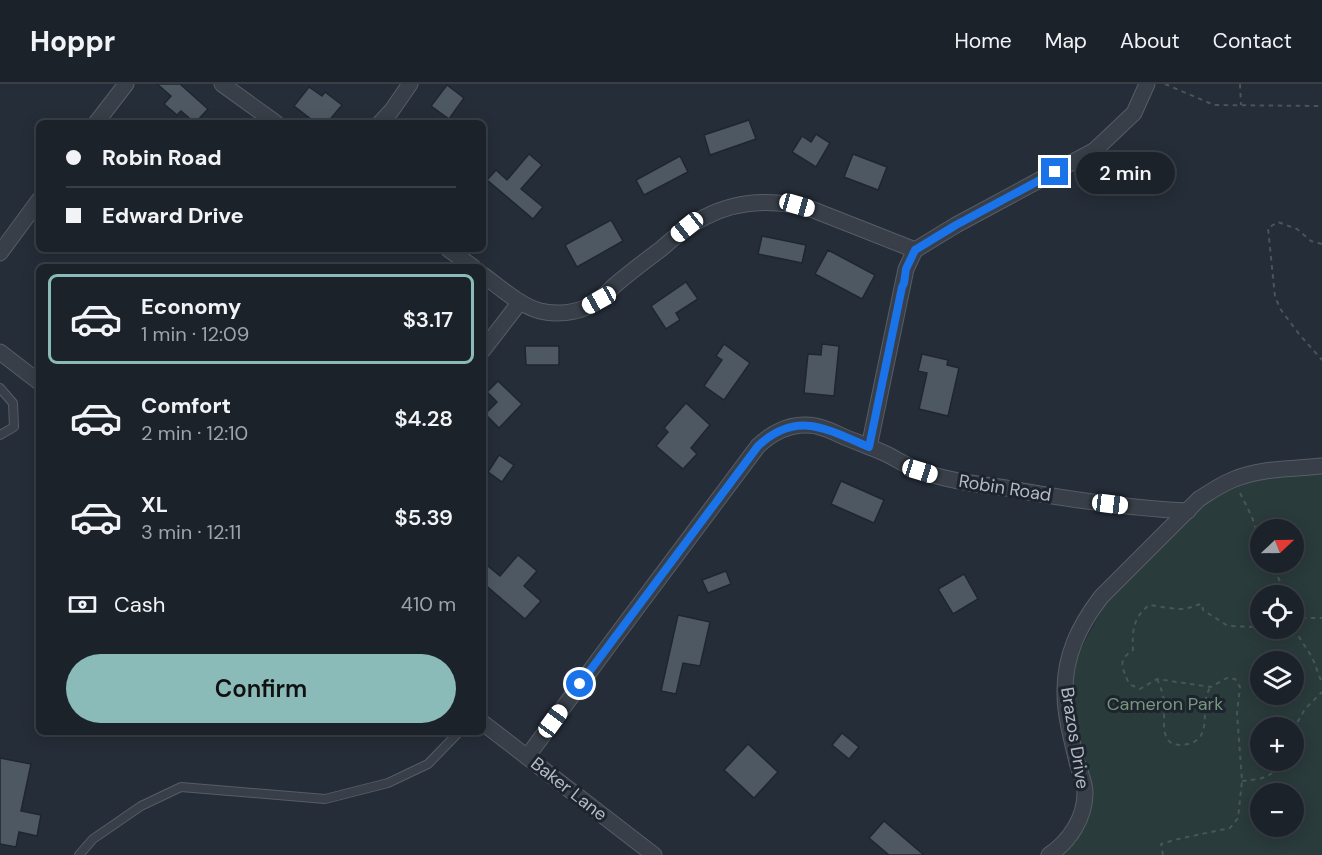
<!DOCTYPE html>
<meta charset="utf-8">
<style>
:root{--surface:#1c222a;--page:#292f36;--text:#f1f3f6;--muted:#a0a4a8;--line:#3a3f47;--accent:#8bbbb9}
body{margin:0;font-family:"DM Sans",sans-serif;background:var(--page);color:var(--text);height:100vh;display:flex;flex-direction:column;font-size:22px;white-space:nowrap}
*{box-sizing:border-box;margin:0}
p{font-size:20px;color:var(--muted)}
.icon{flex:none;width:33px;height:33px;fill:none;stroke:currentColor;stroke-width:2;stroke-linecap:round;stroke-linejoin:round}
.map{position:relative;flex:1;overflow:hidden}
.panel{position:absolute;left:36px;top:180px;width:450px;height:471px;display:flex;flex-direction:column;background:var(--surface);border-radius:9px;box-shadow:0 3px 15px #0003,0 0 0 2px var(--line)}
.panel>*{flex:none}
.banner{position:absolute;left:36px;top:36px;width:450px;height:132px;border-radius:9px;box-shadow:0 3px 15px #0003,0 0 0 2px var(--line);display:grid;align-content:center;height:132px;padding:0 30px;background:var(--surface)}
.needle{width:39px;rotate:68deg}
.buttons{position:absolute;left:1250px;top:435px;display:grid;gap:12px}
.buttons a{display:grid;place-items:center;width:54px;height:54px;border-radius:50%;background:var(--surface);box-shadow:0 3px 15px #0003,0 0 0 2px var(--line);font-size:30px}
.end{position:absolute;width:27px;height:27px;margin:-14px;border:8px solid #1a73e8;background:#fff;box-shadow:0 0 0 3px #fff}
.from{border-radius:50%}
.bubble{position:absolute;height:42px;border-radius:21px;background:var(--surface);box-shadow:0 3px 15px #0003,0 0 0 2px var(--line);font-size:20px;font-weight:600;line-height:42px;text-align:center}
.car{position:absolute;width:18px;height:36px;margin:-18px -9px;border-radius:8px;box-shadow:0 0 4px 2px #0007;background:linear-gradient(#fff 24%,#345 0 40%,#fff 0 76%,#345 0 86%,#fff 0)}
.banner b{display:flex;align-items:center;gap:21px;height:57px;font-size:22px}
.banner b+b{border-top:2px solid var(--line)}
.banner i{width:15px;height:15px;background:var(--text)}
ul{padding:10px 0 0;list-style:none}
li{display:flex;align-items:center;gap:18px;height:90px;margin:0 12px 9px;padding:0 18px;border:3px solid transparent;border-radius:9px}
li div{flex:1}
li b{display:block;font-size:22px}
li em{font-style:normal;font-weight:600}
li.selected{border-color:var(--accent)}
li>.icon{width:54px;height:54px;stroke-width:1.5}
.pay{display:flex;align-items:center;gap:15px;height:66px;padding:0 30px;font-size:22px}
.pay p{margin-inline-start:auto}
.action{display:flex;gap:12px;margin-top:auto;padding:12px 30px}
.action a{flex:1;height:69px;border-radius:36px;background:var(--accent);color:#111;font-size:24px;font-weight:600;line-height:69px;text-align:center}
header{display:flex;align-items:center;gap:36px;box-sizing:border-box;height:84px;padding:0 30px;background:var(--surface);border-bottom:2px solid var(--line)}
header strong{font-size:28px}
nav{display:flex;gap:33px;margin-inline-start:auto;font-size:21px}
.map>svg:first-child{display:block}
.green{fill:#2a3b3b;fill-rule:evenodd}
.building{fill:#4e5863;stroke:#1f262f;stroke-width:1.5}
.lines{fill:none;stroke-linecap:round;stroke-linejoin:round}
.lane-casing{stroke:#565d66;stroke-width:10}
.street-casing{stroke:#565d66;stroke-width:17}
.path{stroke:#475658;stroke-width:2;stroke-dasharray:4.5 4.5;stroke-linecap:butt}
.lane{stroke:#383f48;stroke-width:8}
.street{stroke:#383f48;stroke-width:15}
.route{stroke:#1a73e8;stroke-width:8}
.labels{text-anchor:middle;dominant-baseline:central;stroke-width:6;stroke-linejoin:round;paint-order:stroke}
.street-label{font-size:18px;fill:#b4bac4;stroke:#1e242d}
.park-label{font-size:18px;fill:#75977c;stroke:#1e242d}
</style>
<header>
<strong>Hoppr</strong>
<nav><a>Home</a><a>Map</a><a>About</a><a>Contact</a></nav>
</header>
<div class="map">
<svg width="1322" height="771" viewBox="0 0 1322 771">
<rect width="100%" height="100%" fill="#252d38"/>
<path class="green" d="M1322,382V771H1043L1079,736L1078,681L1065,594L1116,500L1199,415L1273,386ZM1260,446H1293V478H1260ZM1260,512H1293V544H1260ZM1260,578H1293V610H1260ZM1260,644H1293V676H1260ZM1260,710H1293V742H1260Z"/>
<g class="building">
<polygon points="157,0 180,0 208,25 195,39 181,27 177,31 164,20 171,12"/>
<polygon points="447,1 464,14 449,35 431,22"/>
<polygon points="309,3 322,12 325,8 342,21 327,39 316,39 294,22"/>
<polygon points="749,36 756,55 710,71 704,51"/>
<polygon points="816,50 830,59 816,83 792,68 802,52 811,58"/>
<polygon points="529,70 542,81 521,105 543,123 533,135 487,96 496,86 507,96"/>
<polygon points="853,70 887,83 878,106 844,93"/>
<polygon points="680,72 688,88 644,111 636,96"/>
<polygon points="611,136 623,157 577,183 565,161"/>
<polygon points="762,152 806,161 802,179 758,170"/>
<polygon points="828,166 875,191 862,215 815,190"/>
<polygon points="686,198 698,215 676,229 680,236 666,245 651,222"/>
<polygon points="724,260 750,279 724,316 704,302 722,276 716,272"/>
<polygon points="822,260 839,262 834,312 804,309 808,270 821,271"/>
<polygon points="525,262 559,262 559,281 526,281"/>
<polygon points="922,270 948,276 947,281 959,284 948,332 919,325 927,289 918,287"/>
<polygon points="498,297 522,320 499,344 485,330 497,318 487,308"/>
<polygon points="686,319 710,341 691,364 697,370 683,385 656,362 668,348 664,344"/>
<polygon points="499,371 514,381 502,398 488,388"/>
<polygon points="841,397 884,416 874,439 831,420"/>
<polygon points="518,471 537,487 524,502 541,517 525,535 483,499 483,478 500,492"/>
<polygon points="726,487 731,500 708,509 702,496"/>
<polygon points="964,490 978,515 953,530 938,505"/>
<polygon points="678,531 710,538 700,582 683,579 676,610 661,607"/>
<polygon points="842,649 859,663 849,675 832,661"/>
<polygon points="748,660 778,688 754,714 724,686"/>
<polygon points="0,674 31,680 21,727 41,731 37,752 19,748 16,763 0,760"/>
<polygon points="884,737 924,771 889,771 869,754"/>
</g>
<g class="lines">
<defs>
<g id="lane">
<polyline points="0,304 13,319 14,343 0,351"/>
<polyline points="79,771 93,755 141,722 181,703 325,715 388,699 428,680 459,648"/>
</g>
<g id="street">
<polyline points="222,0 276,39"/>
<polyline points="96,39 126,0"/>
<polyline points="380,39 392,26 410,0"/>
<polyline points="448,165 473,183"/>
<polyline points="0,169 39,116"/>
<path d="M483,191C501,204 519,221 540,227C556,231 575,229 589,222C599,217 606,210 614,202C629,189 645,177 661,165C675,153 688,141 705,133C738,116 775,115 811,125L915,166"/>
<polyline points="483,266 520,218"/>
<polyline points="0,268 39,298"/>
<polyline points="869,363 906,185 915,166 956,141 1095,66 1134,29 1147,0"/>
<polyline points="483,639 654,771"/>
<path d="M527,673L607,564L758,362C774,347 794,338 816,342C825,344 834,348 842,352C856,358 871,363 884,369C897,375 908,383 921,387C948,397 978,400 1006,404C1066,415 1127,424 1188,427"/>
<path d="M1049,771C1069,758 1085,734 1085,709C1085,698 1080,689 1077,678C1072,657 1065,631 1065,610C1064,572 1079,542 1101,513L1199,415C1210,408 1220,401 1232,396C1260,384 1292,385 1322,382"/>
</g>
</defs>
<use href="#lane" class="lane-casing"/>
<use href="#street" class="street-casing"/>
<g class="path">
<polyline points="1165,0 1214,21 1322,22"/>
<polyline points="1240,0 1241,21"/>
<polyline points="1322,160 1311,157 1297,145 1278,138 1268,144 1275,213 1281,226 1299,250 1322,276"/>
<polyline points="1240,409 1252,433 1260,459"/>
<polyline points="1268,478 1279,495 1285,512"/>
<polyline points="1293,532 1303,534 1322,534"/>
<polyline points="1293,535 1299,553 1312,573 1322,599"/>
<path d="M1157,595C1160,602 1163,609 1164,617C1166,635 1156,667 1188,660C1194,659 1200,655 1202,649C1208,636 1201,618 1210,604"/>
<polyline points="1293,646 1305,625 1322,608"/>
<path d="M1242,697C1259,695 1274,695 1281,676"/>
<path d="M1163,771L1161,760L1178,755L1230,744L1238,734L1242,697L1237,629L1240,603L1235,595L1227,594L1211,603L1157,595L1140,605L1129,600C1123,584 1116,577 1133,566C1132,547 1133,534 1149,521C1160,522 1178,527 1188,524C1193,523 1196,521 1202,520L1203,526L1228,542L1256,543L1260,542"/>
</g>
<use href="#lane" class="lane"/>
<use href="#street" class="street"/>
</g>
<g class="lines">
<path class="route" d="M580,600L758,362C797,326 827,345 869,363L902,203L904,199L906,185L915,166L956,141L1055,88"/>
</g>
<g class="labels">
<g class="street-label">
<text transform="translate(1005 404) rotate(9)">Robin Road</text>
<text transform="translate(1075 654) rotate(81)">Brazos Drive</text>
<text transform="translate(569 705) rotate(38)">Baker Lane</text>
</g>
<g class="park-label">
<text x="1165" y="620">Cameron Park</text>
</g>
</g>
</svg>
<div class="buttons">
<a><svg class="needle" viewBox="-14 -14 28 28"><path d="M0-13l5 13h-10z" fill="#e53935"/><path d="M0 13l5-13h-10z" fill="#a0a4a8"/></svg></a>
<a><svg class="icon" aria-label="locate" viewBox="0 0 24 24"><circle cx="12" cy="12" r="6"/><path d="M12 2v4M12 18v4M2 12h4M18 12h4"/></svg></a>
<a><svg class="icon" aria-label="layers" viewBox="0 0 24 24"><path d="M12 4l9 5-9 5-9-5zM3 14l9 5 9-5"/></svg></a>
<a>+</a>
<a>−</a>
</div>
<i class="end from" style="left:580px;top:600px"></i>
<i class="end" style="left:1055px;top:88px"></i>
<div class="bubble" style="left:1076px;top:68px;width:99px">2 min</div>
<i class="car" style="left:797px;top:121px;rotate:106deg"></i>
<i class="car" style="left:687px;top:143px;rotate:231deg"></i>
<i class="car" style="left:599px;top:216px;rotate:241deg"></i>
<i class="car" style="left:920px;top:387px;rotate:107deg"></i>
<i class="car" style="left:1110px;top:420px;rotate:97deg"></i>
<i class="car" style="left:553px;top:637px;rotate:36deg"></i>
<div class="banner">
<b><i class="from"></i>Robin Road</b>
<b><i></i>Edward Drive</b>
</div>
<section class="panel">
<ul>
<li class="selected"><svg class="icon" aria-label="car" viewBox="0 0 24 24"><path d="M5 17H2v-5l4-1 3-4h7l3 4 3 1v5h-3M9 17h6M6 11h13"/><circle cx="7" cy="17" r="2"/><circle cx="17" cy="17" r="2"/></svg><div><b>Economy</b><p>1 min · 12:09</p></div><em>$3.17</em></li>
<li><svg class="icon" aria-label="car" viewBox="0 0 24 24"><path d="M5 17H2v-5l4-1 3-4h7l3 4 3 1v5h-3M9 17h6M6 11h13"/><circle cx="7" cy="17" r="2"/><circle cx="17" cy="17" r="2"/></svg><div><b>Comfort</b><p>2 min · 12:10</p></div><em>$4.28</em></li>
<li><svg class="icon" aria-label="car" viewBox="0 0 24 24"><path d="M5 17H2v-5l4-1 3-4h7l3 4 3 1v5h-3M9 17h6M6 11h13"/><circle cx="7" cy="17" r="2"/><circle cx="17" cy="17" r="2"/></svg><div><b>XL</b><p>3 min · 12:11</p></div><em>$5.39</em></li>
</ul>
<div class="pay"><svg class="icon" aria-label="cash" viewBox="0 0 24 24"><path d="M3 7h18v10H3z"/><circle cx="12" cy="12" r="2"/></svg>Cash<p>410 m</p></div>
<div class="action"><a>Confirm</a></div>
</section>
</div>
